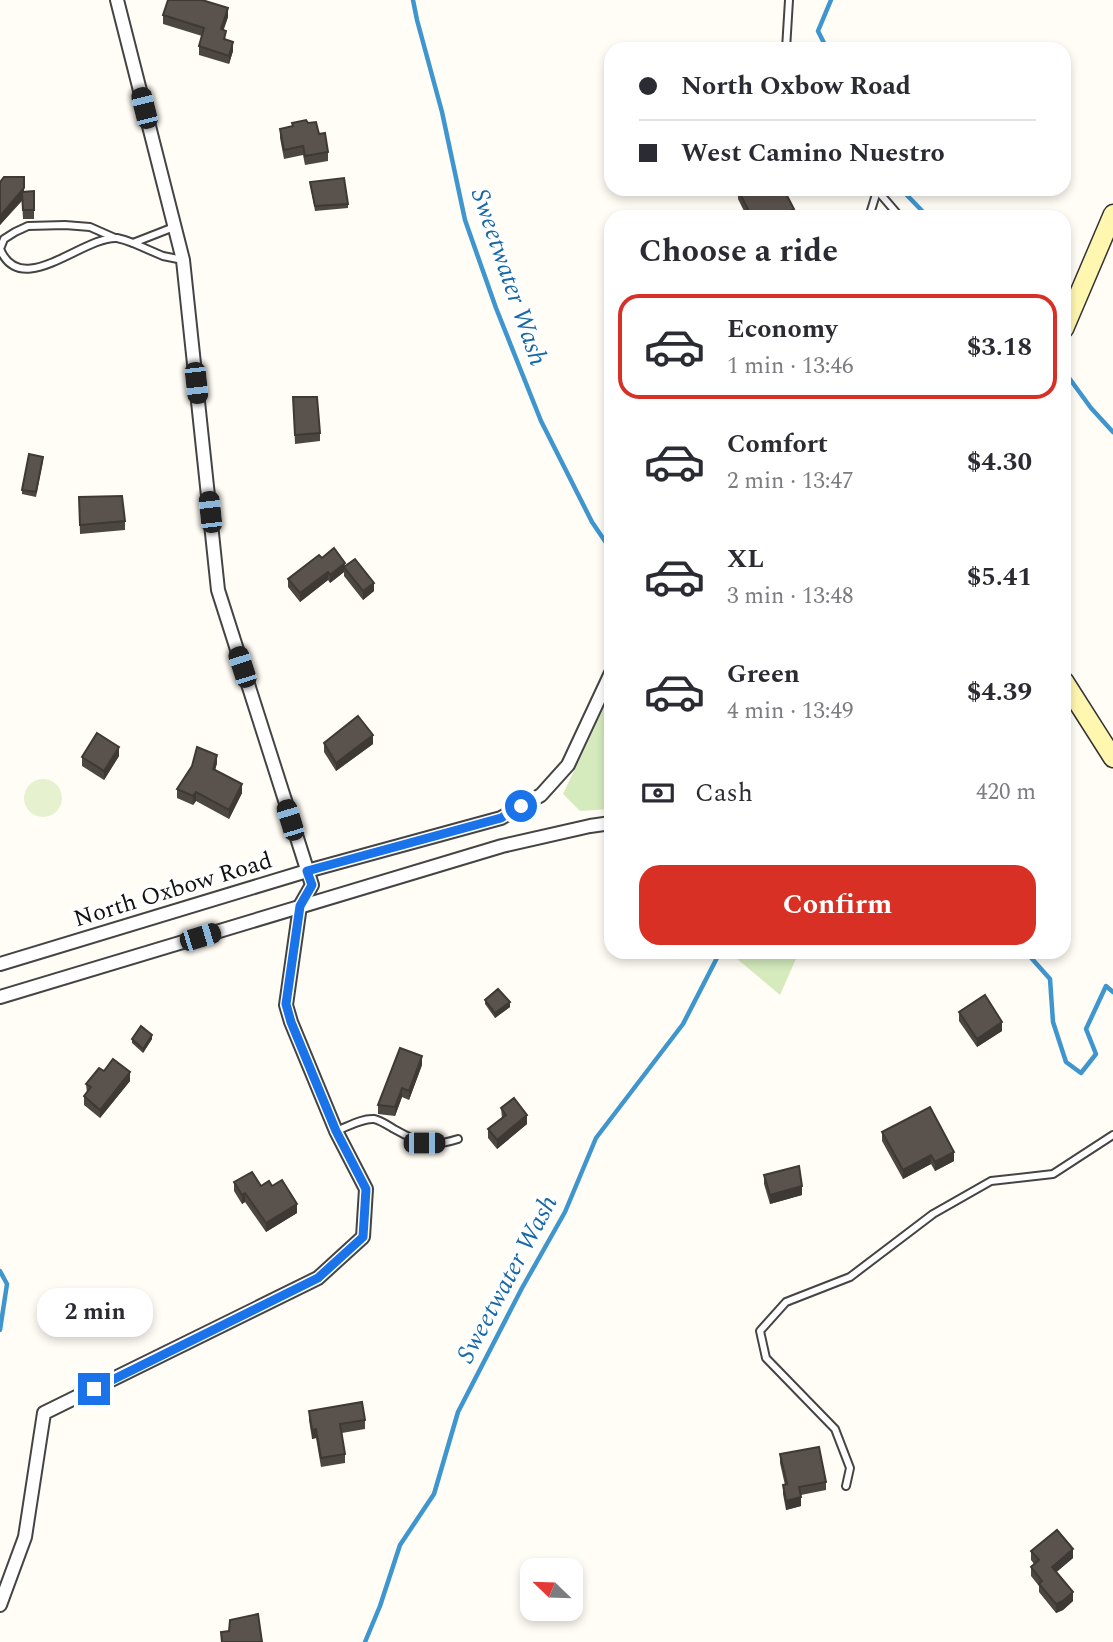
<!DOCTYPE html>
<meta charset="utf-8">
<style>
:root{--surface:#fff;--page:#f2f2f3;--text:#2b2b33;--muted:#7c7c81;--line:#e1e1e2;--accent:#d93025}
body{margin:0;font-family:Spectral,serif;background:var(--page);color:var(--text);height:100vh;display:flex;flex-direction:column;font-size:26px;white-space:nowrap}
*{box-sizing:border-box;margin:0}
p{font-size:23px;color:var(--muted)}
.icon{flex:none;width:38px;height:38px;fill:none;stroke:currentColor;stroke-width:2;stroke-linecap:round;stroke-linejoin:round}
.map{position:relative;flex:1;overflow:hidden}
.panel{position:absolute;left:604px;top:210px;width:467px;height:749px;display:flex;flex-direction:column;background:var(--surface);border-radius:21px;box-shadow:0 4px 10px #0003}
.panel>*{flex:none}
.banner{position:absolute;left:604px;top:42px;width:467px;height:154px;border-radius:21px;box-shadow:0 4px 10px #0003;display:grid;align-content:center;height:154px;padding:0 35px;background:var(--surface)}
.needle{width:46px;rotate:293deg}
.controls{position:absolute;left:520px;top:1558px;display:grid;gap:14px}
.controls a{display:grid;place-items:center;width:63px;height:63px;border-radius:14px;background:var(--surface);box-shadow:0 4px 10px #0003;font-size:35px}
.end{position:absolute;width:32px;height:32px;margin:-16px;border:9px solid #1a73e8;background:#fff;box-shadow:0 0 0 4px #fff}
.from{border-radius:50%}
.bubble{position:absolute;height:49px;border-radius:21px;background:var(--surface);box-shadow:0 4px 10px #0003;font-size:23px;font-weight:700;line-height:49px;text-align:center}
.car{position:absolute;width:21px;height:42px;margin:-21px -10px;border-radius:9px;box-shadow:0 0 5px 2px #0007;background:linear-gradient(#222 24%,#8ab4d8 0 40%,#222 0 76%,#8ab4d8 0 86%,#222 0)}
.banner b{display:flex;align-items:center;gap:24px;height:66px;font-size:26px}
.banner b+b{border-top:2px solid var(--line)}
.banner i{width:18px;height:18px;background:var(--text)}
ul{padding:0;list-style:none}
li{display:flex;align-items:center;gap:21px;height:105px;margin:0 14px 10px;padding:0 21px;border:4px solid transparent;border-radius:21px}
li div{flex:1}
li b{display:block;font-size:26px}
li em{font-style:normal;font-weight:700}
li.selected{border-color:var(--accent)}
li>.icon{width:63px;height:63px;stroke-width:1.5}
h2{padding:0 35px;font-size:32px;line-height:84px}
.pay{display:flex;align-items:center;gap:18px;height:77px;padding:0 35px;font-size:26px}
.pay p{margin-inline-start:auto}
.action{display:flex;gap:14px;margin-top:auto;padding:14px 35px}
.action a{flex:1;height:80px;border-radius:21px;background:var(--accent);color:#fff;font-size:28px;font-weight:700;line-height:80px;text-align:center}
.map>svg:first-child{display:block}
.green{fill:#d5ebbd}
.pitch{fill:#e6f2cf}
.lines{fill:none;stroke-linecap:round;stroke-linejoin:round}
.stream{stroke:#3f96cf;stroke-width:4.5}
.lane-casing{stroke:#444;stroke-width:10}
.street-casing{stroke:#444;stroke-width:16}
.secondary-casing{stroke:#333;stroke-width:21}
.lane{stroke:#fff;stroke-width:6}
.street{stroke:#fff;stroke-width:12}
.secondary{stroke:#fff6b0;stroke-width:18}
.wall{fill:#4d4742}
.shaded-wall{fill:#3f3936}
.building{fill:#5a524d;stroke:#3f3936;stroke-width:2}
.route{stroke:#1a73e8;stroke-width:9}
.labels{text-anchor:middle;dominant-baseline:central;stroke-width:7;stroke-linejoin:round;paint-order:stroke}
.street-label{font-size:24px;fill:#111;stroke:#fff}
.water-label{font-size:26px;font-style:italic;fill:#1768a6;stroke:#fff}
</style>
<div class="map">
<svg width="1113" height="1642" viewBox="0 0 1113 1642">
<rect width="100%" height="100%" fill="#fffdf5"/>
<g class="green">
<polygon points="611,693 611,809 580,811 563,794"/>
<polygon points="729,952 799,952 780,995"/>
</g>
<circle class="pitch" cx="43" cy="798" r="19"/>
<g class="lines">
<g class="stream">
<polyline points="413,0 417,20 442,112 465,220 496,308 541,421 592,522 611,550"/>
<polyline points="827,49 818,31 831,0"/>
<polyline points="901,189 928,217"/>
<polyline points="1064,371 1091,408 1113,432"/>
<polyline points="1026,952 1050,979 1053,1022 1066,1062 1081,1073 1096,1054 1086,1029 1106,986 1113,992"/>
<polyline points="0,1271 7,1284 0,1330"/>
<polyline points="365,1642 380,1606 400,1545 434,1494 458,1412 522,1288 565,1212 596,1138 683,1024 720,952"/>
</g>
<defs>
<g id="lane">
<polyline points="786,49 789,0"/>
<polyline points="876,189 900,217"/>
<polyline points="869,217 877,191"/>
<polyline points="174,227 133,243 163,256 183,260"/>
<path d="M115,238L90,227L65,225L28,226L15,232L4,239L0,249C21,300 83,236 117,238C122,239 128,241 133,243"/>
<path d="M336,1131C347,1127 362,1118 374,1119C380,1120 389,1126 394,1129C419,1143 430,1148 458,1139"/>
<polyline points="846,1486 850,1468 835,1429 766,1358 760,1331 786,1302 850,1277 933,1214 991,1181 1053,1174 1113,1135"/>
</g>
<g id="street">
<polyline points="0,964 307,871 501,818 541,795 568,765 611,673"/>
<polyline points="0,997 502,846 590,826 611,823"/>
<polyline points="0,1605 25,1537 44,1413 318,1278 363,1237 366,1189 336,1131 291,1022 286,1005 300,906 312,885 218,590 183,260 117,0"/>
</g>
<g id="secondary">
<polyline points="1064,329 1113,214"/>
<polyline points="1064,681 1113,758"/>
</g>
</defs>
<use href="#lane" class="lane-casing"/>
<use href="#street" class="street-casing"/>
<use href="#secondary" class="secondary-casing"/>
<use href="#lane" class="lane"/>
<use href="#street" class="street"/>
<use href="#secondary" class="secondary"/>
</g>
<g class="wall">
<polygon points="163,15 228,17 223,30 226,40 233,51 229,64 199,55 199,46 202,36 163,24"/>
<polygon points="280,129 319,134 328,152 328,161 305,165 303,155 284,159 280,138"/>
<polygon points="0,182 24,192 34,191 34,219 23,219 22,201 0,225"/>
<polygon points="310,182 348,204 348,208 315,211"/>
<polygon points="738,190 773,195 794,217 747,217 738,199"/>
<polygon points="293,397 320,433 320,441 295,444"/>
<polygon points="43,461 36,497 22,494 22,490"/>
<polygon points="79,497 125,521 125,530 80,534"/>
<polygon points="322,558 345,567 374,591 363,600 344,576 344,572 330,583 328,580 300,602 288,587 288,579"/>
<polygon points="324,743 373,744 336,771 324,752"/>
<polygon points="119,756 104,780 82,766 82,757"/>
<polygon points="217,763 215,770 242,793 229,819 196,801 193,805 177,798 177,789"/>
<polygon points="485,1000 510,1007 495,1018 485,1004"/>
<polygon points="959,1012 1002,1031 977,1047 959,1021"/>
<polygon points="132,1039 152,1039 143,1053 132,1043"/>
<polygon points="422,1065 409,1100 402,1097 395,1116 378,1114 378,1105"/>
<polygon points="104,1071 130,1081 100,1118 84,1105 84,1096 87,1093 86,1084"/>
<polygon points="501,1108 527,1124 497,1149 488,1138 488,1129 502,1118"/>
<polygon points="882,1132 954,1161 935,1171 931,1164 903,1179 882,1141"/>
<polygon points="764,1175 802,1195 770,1204 764,1184"/>
<polygon points="234,1182 261,1186 272,1186 297,1213 266,1232 245,1202 242,1204 234,1191"/>
<polygon points="309,1411 365,1420 365,1429 342,1433 345,1454 345,1463 321,1467 316,1438 312,1439 309,1420"/>
<polygon points="780,1454 826,1482 826,1490 801,1495 801,1506 786,1510 783,1494 783,1485 785,1485 780,1463"/>
<polygon points="1031,1551 1073,1558 1056,1572 1073,1601 1063,1610 1056,1613 1039,1592 1039,1586 1031,1576 1031,1567 1034,1564 1031,1560"/>
</g>
<g class="shaded-wall">
<polygon points="228,8 228,17 221,38 221,29"/>
<polygon points="233,42 233,51 229,64 229,56"/>
<polygon points="24,188 24,197 0,225 0,216"/>
<polygon points="794,209 794,217 779,217"/>
<polygon points="345,563 344,572 330,583 330,575"/>
<polygon points="328,572 328,580 300,602 300,593"/>
<polygon points="374,583 374,591 363,600 363,591"/>
<polygon points="373,735 373,744 336,771 336,763"/>
<polygon points="119,747 119,756 104,780 104,771"/>
<polygon points="217,755 217,763 213,778 213,769"/>
<polygon points="242,784 242,793 229,819 229,810"/>
<polygon points="196,792 196,801 193,805 193,796"/>
<polygon points="510,1002 510,1007 495,1018 495,1013"/>
<polygon points="1002,1022 1002,1031 977,1047 977,1039"/>
<polygon points="152,1035 152,1039 143,1053 143,1049"/>
<polygon points="422,1056 422,1065 409,1100 409,1091"/>
<polygon points="130,1072 130,1081 100,1118 100,1110"/>
<polygon points="402,1088 402,1097 395,1116 395,1107"/>
<polygon points="527,1115 527,1124 497,1149 497,1140"/>
<polygon points="954,1152 954,1161 935,1171 935,1162"/>
<polygon points="931,1155 931,1164 903,1179 903,1170"/>
<polygon points="802,1186 802,1195 770,1204 770,1195"/>
<polygon points="245,1193 245,1202 242,1204 242,1195"/>
<polygon points="297,1204 297,1213 266,1232 266,1223"/>
<polygon points="316,1429 316,1438 312,1439 312,1430"/>
<polygon points="801,1497 801,1506 786,1510 786,1501"/>
<polygon points="1073,1549 1073,1558 1052,1576 1052,1567"/>
<polygon points="1073,1592 1073,1601 1063,1610 1056,1613 1056,1604"/>
</g>
<g class="building">
<polygon points="168,0 202,0 228,8 221,29 226,31 224,39 233,42 229,56 199,46 204,28 163,15"/>
<polygon points="306,120 308,123 316,122 319,134 325,133 328,152 305,156 303,146 284,150 280,129 293,126 292,123"/>
<polygon points="4,177 24,177 24,188 0,216 0,182"/>
<polygon points="344,178 348,204 315,206 310,182"/>
<polygon points="739,189 770,189 773,195 784,190 794,209 779,217 774,217 772,213 765,217 752,217 738,190"/>
<polygon points="34,191 34,210 23,210 22,192"/>
<polygon points="293,397 317,397 320,433 295,435"/>
<polygon points="29,454 43,457 36,492 22,490"/>
<polygon points="122,496 125,521 80,525 79,497"/>
<polygon points="334,548 345,563 330,575 328,572 300,593 288,579 319,555 322,558"/>
<polygon points="355,559 374,583 363,591 344,567"/>
<polygon points="358,716 373,735 336,763 324,743"/>
<polygon points="97,733 119,747 104,771 82,757"/>
<polygon points="197,747 217,755 213,769 242,784 229,810 196,792 193,796 177,789 192,766"/>
<polygon points="498,989 510,1002 495,1013 485,1000"/>
<polygon points="985,995 1002,1022 977,1039 959,1012"/>
<polygon points="141,1026 152,1035 143,1049 132,1039"/>
<polygon points="400,1048 422,1056 409,1091 402,1088 395,1107 378,1105"/>
<polygon points="113,1059 130,1072 100,1110 84,1096 91,1087 86,1084 99,1068 104,1071"/>
<polygon points="514,1098 527,1115 497,1140 488,1129 506,1115 501,1108"/>
<polygon points="930,1107 954,1152 935,1162 931,1155 903,1170 882,1132"/>
<polygon points="799,1166 802,1186 770,1195 764,1175"/>
<polygon points="252,1172 261,1186 269,1181 272,1186 282,1180 297,1204 266,1223 245,1193 242,1195 234,1182"/>
<polygon points="362,1402 365,1420 340,1424 345,1454 321,1458 316,1429 312,1430 309,1411"/>
<polygon points="819,1447 826,1482 799,1487 801,1497 786,1501 783,1485 787,1484 780,1454"/>
<polygon points="1057,1530 1073,1549 1052,1567 1073,1592 1063,1601 1056,1604 1039,1584 1042,1581 1031,1567 1039,1560 1031,1551"/>
<polygon points="258,1614 262,1642 222,1642 221,1632 229,1631 230,1620"/>
</g>
<g class="lines">
<polyline class="route" points="94,1389 318,1278 363,1237 366,1189 336,1131 291,1022 286,1004 300,906 312,885 307,871 501,818 521,806"/>
</g>
<g class="labels">
<g class="street-label">
<text transform="translate(173 890) rotate(-17)">North Oxbow Road</text>
</g>
<g class="water-label">
<text transform="translate(509 277) rotate(71)">Sweetwater Wash</text>
<text transform="translate(507 1279) rotate(-62)">Sweetwater Wash</text>
</g>
</g>
</svg>
<div class="controls">
<a><svg class="needle" viewBox="-14 -14 28 28"><path d="M0-13l5 13h-10z" fill="#e53935"/><path d="M0 13l5-13h-10z" fill="#7c7c81"/></svg></a>
</div>
<i class="end from" style="left:521px;top:806px"></i>
<i class="end" style="left:94px;top:1389px"></i>
<div class="bubble" style="left:37px;top:1288px;width:116px">2 min</div>
<i class="car" style="left:144px;top:108px;rotate:346deg"></i>
<i class="car" style="left:196px;top:383px;rotate:174deg"></i>
<i class="car" style="left:210px;top:512px;rotate:354deg"></i>
<i class="car" style="left:242px;top:667px;rotate:342deg"></i>
<i class="car" style="left:290px;top:820px;rotate:343deg"></i>
<i class="car" style="left:200px;top:937px;rotate:73deg"></i>
<i class="car" style="left:424px;top:1143px;rotate:90deg"></i>
<div class="banner">
<b><i class="from"></i>North Oxbow Road</b>
<b><i></i>West Camino Nuestro</b>
</div>
<section class="panel">
<h2>Choose a ride</h2>
<ul>
<li class="selected"><svg class="icon" aria-label="car" viewBox="0 0 24 24"><path d="M5 17H2v-5l4-1 3-4h7l3 4 3 1v5h-3M9 17h6M6 11h13"/><circle cx="7" cy="17" r="2"/><circle cx="17" cy="17" r="2"/></svg><div><b>Economy</b><p>1 min · 13:46</p></div><em>$3.18</em></li>
<li><svg class="icon" aria-label="car" viewBox="0 0 24 24"><path d="M5 17H2v-5l4-1 3-4h7l3 4 3 1v5h-3M9 17h6M6 11h13"/><circle cx="7" cy="17" r="2"/><circle cx="17" cy="17" r="2"/></svg><div><b>Comfort</b><p>2 min · 13:47</p></div><em>$4.30</em></li>
<li><svg class="icon" aria-label="car" viewBox="0 0 24 24"><path d="M5 17H2v-5l4-1 3-4h7l3 4 3 1v5h-3M9 17h6M6 11h13"/><circle cx="7" cy="17" r="2"/><circle cx="17" cy="17" r="2"/></svg><div><b>XL</b><p>3 min · 13:48</p></div><em>$5.41</em></li>
<li><svg class="icon" aria-label="car" viewBox="0 0 24 24"><path d="M5 17H2v-5l4-1 3-4h7l3 4 3 1v5h-3M9 17h6M6 11h13"/><circle cx="7" cy="17" r="2"/><circle cx="17" cy="17" r="2"/></svg><div><b>Green</b><p>4 min · 13:49</p></div><em>$4.39</em></li>
</ul>
<div class="pay"><svg class="icon" aria-label="cash" viewBox="0 0 24 24"><path d="M3 7h18v10H3z"/><circle cx="12" cy="12" r="2"/></svg>Cash<p>420 m</p></div>
<div class="action"><a>Confirm</a></div>
</section>
</div>
